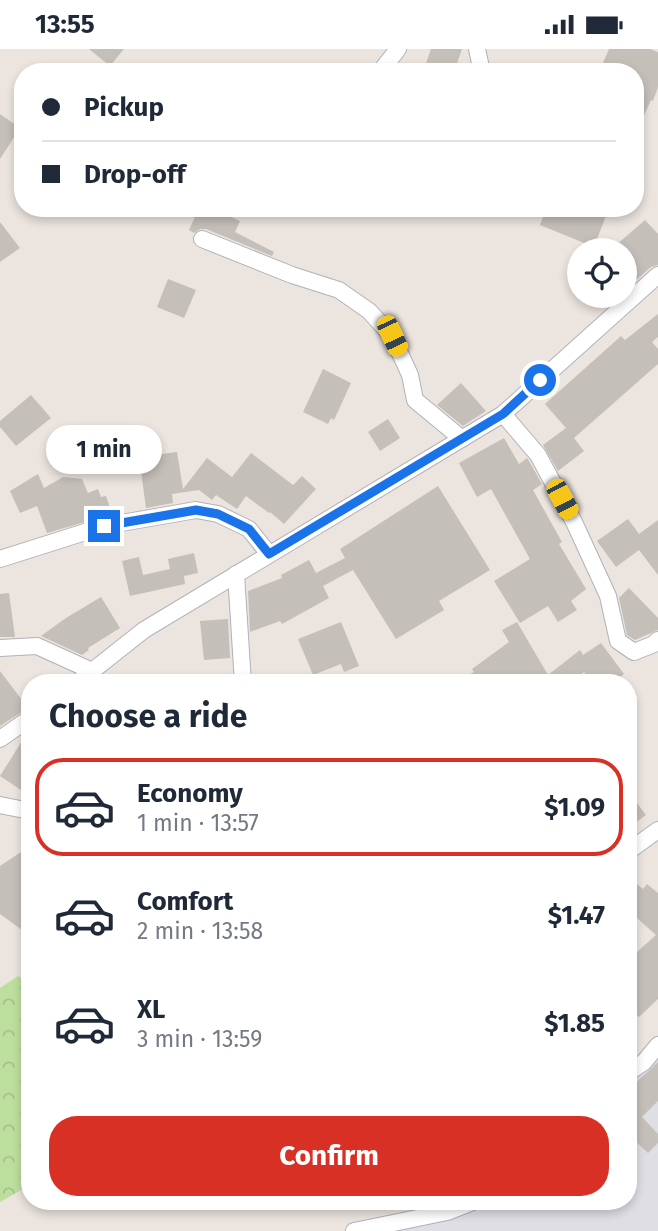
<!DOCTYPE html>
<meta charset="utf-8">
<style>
:root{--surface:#fff;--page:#f2f2f3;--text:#1f2937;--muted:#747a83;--line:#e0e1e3;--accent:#d93025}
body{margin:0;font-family:"Fira Sans",sans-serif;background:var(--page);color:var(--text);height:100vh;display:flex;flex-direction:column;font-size:26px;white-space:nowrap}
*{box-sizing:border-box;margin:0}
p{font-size:23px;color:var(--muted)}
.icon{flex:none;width:38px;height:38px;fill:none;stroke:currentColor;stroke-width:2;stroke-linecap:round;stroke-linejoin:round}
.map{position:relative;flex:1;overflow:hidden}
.sheet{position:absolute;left:21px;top:625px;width:616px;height:536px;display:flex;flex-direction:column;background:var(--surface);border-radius:28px;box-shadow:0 4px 10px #0003}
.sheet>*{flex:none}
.guide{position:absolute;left:14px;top:14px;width:630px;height:154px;border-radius:28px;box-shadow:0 4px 10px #0003;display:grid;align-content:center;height:154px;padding:0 28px;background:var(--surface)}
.buttons{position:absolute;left:567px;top:189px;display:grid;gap:14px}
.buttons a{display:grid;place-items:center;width:70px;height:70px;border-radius:50%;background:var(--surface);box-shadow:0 4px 10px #0003;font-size:35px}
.end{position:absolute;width:32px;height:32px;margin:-16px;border:9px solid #1a73e8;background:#fff;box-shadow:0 0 0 4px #fff}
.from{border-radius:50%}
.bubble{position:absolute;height:49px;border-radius:24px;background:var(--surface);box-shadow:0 4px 10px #0003;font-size:23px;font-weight:700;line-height:49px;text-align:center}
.car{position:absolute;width:21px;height:42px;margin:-21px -10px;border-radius:9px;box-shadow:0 0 5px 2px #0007;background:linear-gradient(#f5c518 24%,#345 0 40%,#f5c518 0 76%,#345 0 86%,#f5c518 0)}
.guide b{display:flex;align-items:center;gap:24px;height:66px;font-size:26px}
.guide b+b{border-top:2px solid var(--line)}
.guide i{width:18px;height:18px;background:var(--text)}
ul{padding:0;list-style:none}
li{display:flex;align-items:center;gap:21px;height:98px;margin:0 14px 10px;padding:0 14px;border:4px solid transparent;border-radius:28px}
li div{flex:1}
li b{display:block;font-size:26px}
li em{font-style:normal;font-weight:700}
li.active{border-color:var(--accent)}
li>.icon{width:63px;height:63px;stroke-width:1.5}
h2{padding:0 28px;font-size:32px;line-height:84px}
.cta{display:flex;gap:14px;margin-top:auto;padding:14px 28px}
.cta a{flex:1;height:80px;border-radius:28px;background:var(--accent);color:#fff;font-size:28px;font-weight:700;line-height:80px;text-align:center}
.status{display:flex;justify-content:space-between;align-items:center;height:49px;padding:0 35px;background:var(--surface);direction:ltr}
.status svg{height:19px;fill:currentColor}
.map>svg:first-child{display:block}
.industrial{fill:#dfdee5}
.forest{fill:url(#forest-crowns)}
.building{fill:#c5bfb9}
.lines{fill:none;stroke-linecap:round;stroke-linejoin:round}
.minor-casing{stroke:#aeb2bb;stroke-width:18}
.minor{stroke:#fff;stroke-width:16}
.route{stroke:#1a73e8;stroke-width:9}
</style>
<div class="status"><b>13:55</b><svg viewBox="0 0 49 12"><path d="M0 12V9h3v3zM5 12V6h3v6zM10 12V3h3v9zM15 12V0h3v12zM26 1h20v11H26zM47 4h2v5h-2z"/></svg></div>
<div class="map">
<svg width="658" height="1182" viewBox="0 0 658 1182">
<defs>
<pattern id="forest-crowns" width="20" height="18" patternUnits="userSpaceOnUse" patternTransform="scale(1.75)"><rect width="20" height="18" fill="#bddf9e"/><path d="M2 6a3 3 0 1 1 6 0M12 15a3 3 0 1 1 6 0" fill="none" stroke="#a3c088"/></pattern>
</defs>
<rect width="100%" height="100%" fill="#ece4de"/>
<polygon class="industrial" points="658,1000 658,1182 381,1182 480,1161 494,1152 628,1152 628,1039"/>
<polygon class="forest" points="18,927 30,934 30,1136 0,1153 0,939"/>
<g class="building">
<polygon points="89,0 124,0 110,17"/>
<polygon points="431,0 462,0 454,23 423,23"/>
<polygon points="609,0 650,0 658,3 658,38 653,52 651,51 635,86 635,23 599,23"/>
<polygon points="0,65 20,79 0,110"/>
<polygon points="199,159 211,159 240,172 235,183 274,203 272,207 206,180 200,180 194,184 189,181"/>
<polygon points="546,159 568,159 580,164 581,159 609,159 594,198 540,176"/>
<polygon points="645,171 658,185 658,216 651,218 634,233 625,222 625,201 619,201 615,197"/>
<polygon points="0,173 20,199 0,213"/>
<polygon points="168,230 196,241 184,269 157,258"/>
<polygon points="658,265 658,288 652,293 658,300 658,315 574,389 584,402 558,422 543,396 566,379 545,355 621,287 625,291"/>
<polygon points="323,320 351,334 334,371 331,369 328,375 303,363"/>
<polygon points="461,334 486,362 463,377 437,356"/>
<polygon points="31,346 51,369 16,397 0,378 0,372"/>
<polygon points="388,370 400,389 380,402 368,383"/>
<polygon points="504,389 519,415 527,409 529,412 542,435 533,441 562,493 559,495 586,540 571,552 577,561 558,573 548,557 520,574 494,532 530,510 491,440 477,448 459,414"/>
<polygon points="177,403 183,440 207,409 232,428 251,404 293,436 302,427 316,440 284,475 270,463 269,464 246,447 237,460 216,446 212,451 199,441 172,445 173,454 146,459 139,408"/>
<polygon points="38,425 44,439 63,428 82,430 88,444 98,440 101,448 106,447 112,465 47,484 37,457 20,464 10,442"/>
<polygon points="438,437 490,521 439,552 444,561 396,590 353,521 323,537 329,549 282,575 280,572 250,583 248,542 282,529 281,526 309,511 316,524 345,509 340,500"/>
<polygon points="628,470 639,485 658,471 658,526 639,501 616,518 597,492"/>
<polygon points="194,504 198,524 184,527 185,535 130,547 122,512 139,508 143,526 170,520 168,510"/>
<polygon points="629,539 658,569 658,581 635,591 627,586 619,549"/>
<polygon points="9,544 15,588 0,588 0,545"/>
<polygon points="101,548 120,579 88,599 89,601 82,606 41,587 66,569"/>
<polygon points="228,570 230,609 204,611 200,572"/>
<polygon points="341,573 359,617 344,623 341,615 313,626 298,590"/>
<polygon points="517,573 548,626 580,601 583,606 601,594 624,625 612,634 592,634 584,623 571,634 454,634 474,623 472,620 509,593 502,581"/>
<polygon points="0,622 28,659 0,677"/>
<polygon points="30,682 30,747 0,727 27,684"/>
<polygon points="628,742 646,766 628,779"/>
<polygon points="24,801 30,810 30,870 22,881 0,865 0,817"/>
<polygon points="628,828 643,840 647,835 658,844 658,950 639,968 628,957 628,911 656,886 628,861"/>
<polygon points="658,1013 658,1052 642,1068 658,1085 658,1094 648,1104 628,1085 628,1041"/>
</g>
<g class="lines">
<defs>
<g id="minor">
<polyline points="477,0 482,23"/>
<polyline points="380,23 398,0"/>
<polyline points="202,190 292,226 339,241 369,262 392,287 410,326 415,351 462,390"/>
<polyline points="503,365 538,406 574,473 608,547 618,592 634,603 654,595 658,591"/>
<polyline points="0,510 104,477 196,461 218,465 249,480 269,505"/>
<polyline points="236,525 243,634"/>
<polyline points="0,599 37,597 92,622"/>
<polyline points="77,634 144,581 503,365 658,226"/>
<polyline points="0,690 30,669"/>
<polyline points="0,756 30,762"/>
<polyline points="633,799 658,781"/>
<polyline points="628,1026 632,1021 644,1013 658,996"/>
<polyline points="354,1182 447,1163 475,1152"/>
</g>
</defs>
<use href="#minor" class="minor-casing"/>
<use href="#minor" class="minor"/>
</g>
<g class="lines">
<polyline class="route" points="104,477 196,461 218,465 249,480 269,505 503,365 540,331"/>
</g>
</svg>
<div class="buttons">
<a><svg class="icon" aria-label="locate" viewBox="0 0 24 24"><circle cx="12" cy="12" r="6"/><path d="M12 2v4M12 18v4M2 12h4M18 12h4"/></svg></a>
</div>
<i class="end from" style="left:540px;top:331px"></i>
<i class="end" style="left:104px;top:477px"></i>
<div class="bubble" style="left:46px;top:376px;width:116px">1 min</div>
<i class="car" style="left:392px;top:287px;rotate:155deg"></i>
<i class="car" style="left:562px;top:450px;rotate:152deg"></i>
<div class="guide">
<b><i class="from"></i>Pickup</b>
<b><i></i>Drop-off</b>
</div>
<section class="sheet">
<h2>Choose a ride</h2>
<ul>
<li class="active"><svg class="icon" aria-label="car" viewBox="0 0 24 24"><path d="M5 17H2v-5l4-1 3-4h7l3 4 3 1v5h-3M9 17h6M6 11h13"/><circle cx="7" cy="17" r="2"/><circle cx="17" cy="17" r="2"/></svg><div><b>Economy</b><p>1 min · 13:57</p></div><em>$1.09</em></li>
<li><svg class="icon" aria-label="car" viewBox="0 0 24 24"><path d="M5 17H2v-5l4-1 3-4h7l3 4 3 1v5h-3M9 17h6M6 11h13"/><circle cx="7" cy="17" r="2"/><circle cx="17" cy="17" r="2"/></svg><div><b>Comfort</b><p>2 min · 13:58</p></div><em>$1.47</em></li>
<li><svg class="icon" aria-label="car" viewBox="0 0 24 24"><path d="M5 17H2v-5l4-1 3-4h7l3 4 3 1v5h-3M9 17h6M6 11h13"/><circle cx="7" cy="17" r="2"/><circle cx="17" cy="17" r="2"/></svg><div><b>XL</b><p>3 min · 13:59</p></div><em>$1.85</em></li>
</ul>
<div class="cta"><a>Confirm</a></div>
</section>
</div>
